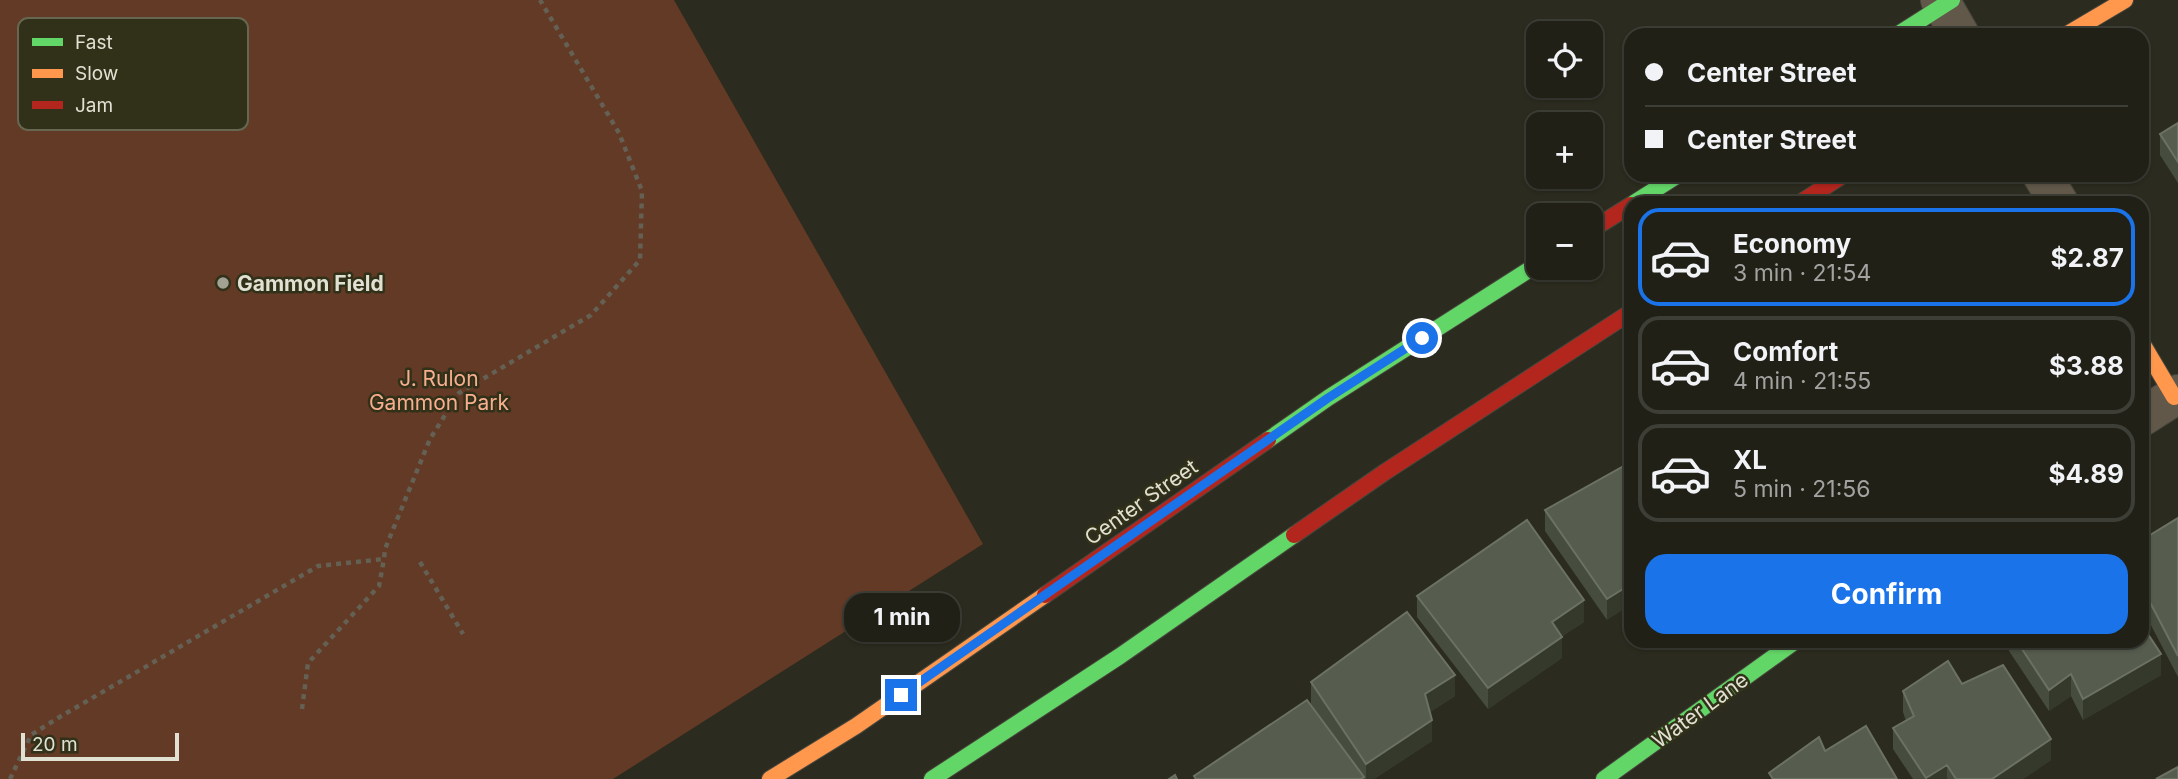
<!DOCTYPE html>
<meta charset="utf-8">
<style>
:root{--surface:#202017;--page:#2d2d24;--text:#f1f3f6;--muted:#a2a3a1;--line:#3d3e36;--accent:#1a73e8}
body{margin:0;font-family:Inter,sans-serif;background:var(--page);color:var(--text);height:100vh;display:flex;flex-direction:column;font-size:26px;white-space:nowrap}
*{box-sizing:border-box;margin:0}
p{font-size:23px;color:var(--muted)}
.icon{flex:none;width:38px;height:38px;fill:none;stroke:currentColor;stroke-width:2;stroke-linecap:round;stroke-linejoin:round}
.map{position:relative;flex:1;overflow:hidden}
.panel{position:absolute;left:1624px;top:196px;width:525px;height:452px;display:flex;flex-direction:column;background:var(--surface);border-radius:21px;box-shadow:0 2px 5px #0004,0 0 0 2px var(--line)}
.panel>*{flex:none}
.top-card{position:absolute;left:1624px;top:28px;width:525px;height:154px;border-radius:21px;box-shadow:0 2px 5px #0004,0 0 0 2px var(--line);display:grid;align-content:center;height:154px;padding:0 21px;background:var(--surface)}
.fabs{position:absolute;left:1526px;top:21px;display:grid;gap:14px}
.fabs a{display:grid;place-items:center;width:77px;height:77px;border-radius:14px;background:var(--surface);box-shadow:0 2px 5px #0004,0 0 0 2px var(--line);font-size:35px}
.scale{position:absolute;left:21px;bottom:18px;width:158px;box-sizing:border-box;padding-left:7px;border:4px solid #e1e1d3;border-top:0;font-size:19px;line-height:24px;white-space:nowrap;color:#e1e1d3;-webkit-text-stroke:5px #313119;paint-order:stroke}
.end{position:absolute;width:32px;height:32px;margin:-16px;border:9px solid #1a73e8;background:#fff;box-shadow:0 0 0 4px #fff}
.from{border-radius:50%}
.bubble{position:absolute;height:49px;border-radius:21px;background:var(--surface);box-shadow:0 2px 5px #0004,0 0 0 2px var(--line);font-size:23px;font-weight:700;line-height:49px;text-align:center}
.top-card b{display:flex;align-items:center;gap:24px;height:66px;font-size:26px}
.top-card b+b{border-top:2px solid var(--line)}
.top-card i{width:18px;height:18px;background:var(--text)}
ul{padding:12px 0 0;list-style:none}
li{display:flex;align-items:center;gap:21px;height:98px;margin:0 14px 10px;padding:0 7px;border:4px solid var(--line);border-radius:21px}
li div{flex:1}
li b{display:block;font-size:26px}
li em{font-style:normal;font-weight:700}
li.current{border-color:var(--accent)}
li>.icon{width:63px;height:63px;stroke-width:1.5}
.action{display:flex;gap:14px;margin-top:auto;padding:14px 21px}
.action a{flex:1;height:80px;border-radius:21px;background:var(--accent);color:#fff;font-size:28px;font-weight:700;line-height:80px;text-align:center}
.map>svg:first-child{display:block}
.green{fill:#623a25}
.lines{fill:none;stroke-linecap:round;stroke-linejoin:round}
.street-casing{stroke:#47473d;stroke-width:40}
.fast-casing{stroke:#47473d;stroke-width:18}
.slow-casing{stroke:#47473d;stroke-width:18}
.jam-casing{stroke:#47473d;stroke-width:18}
.path{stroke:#656054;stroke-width:4.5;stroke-dasharray:5 5;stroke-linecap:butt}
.street{stroke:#61584a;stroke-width:38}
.fast{stroke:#63d668;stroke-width:16}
.slow{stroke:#ff974d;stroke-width:16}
.jam{stroke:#b3261e;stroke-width:16}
.wall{fill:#464d3e}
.shaded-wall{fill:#34392b}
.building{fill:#565d4e;stroke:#6c7263;stroke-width:2}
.route{stroke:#1a73e8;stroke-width:9}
.poi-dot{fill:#a1a194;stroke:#313119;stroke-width:2.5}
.labels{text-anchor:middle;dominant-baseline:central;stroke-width:5;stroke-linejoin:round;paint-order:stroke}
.poi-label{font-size:21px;font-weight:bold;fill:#e1e1d3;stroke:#313119;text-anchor:start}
.park-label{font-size:21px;fill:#f8ae8e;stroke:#313119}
.street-label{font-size:21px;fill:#e1e1d3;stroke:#313119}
.key{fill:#313119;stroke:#666651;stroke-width:2}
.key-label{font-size:19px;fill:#e1e1d3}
</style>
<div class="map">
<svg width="2178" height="779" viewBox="0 0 2178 779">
<rect width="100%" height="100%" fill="#2b2b1f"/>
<polygon class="green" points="0,0 674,0 983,544 613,779 0,779"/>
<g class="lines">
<defs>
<g id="street">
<polyline points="1940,0 1960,35"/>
<polyline points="2042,175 2059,203"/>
<polyline points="2142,417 2178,394"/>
</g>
<g id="fast">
<polyline points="1897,35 1952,0"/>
<polyline points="1634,203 1678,175"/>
<polyline points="1268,440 1328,398 1538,264"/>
<polyline points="932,779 1120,656 1294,535"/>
<polyline points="1604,779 1797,640"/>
</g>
<g id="slow">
<polyline points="2066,35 2125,0"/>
<polyline points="2142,343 2174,397"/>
<polyline points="770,779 856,726 1045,595"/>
</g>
<g id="jam">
<polyline points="1800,203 1843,175"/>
<polyline points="1591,230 1631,205"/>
<polyline points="1294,535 1385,472 1631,312"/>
<polyline points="1045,595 1268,440"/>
</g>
</defs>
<use href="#street" class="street-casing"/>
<use href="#fast" class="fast-casing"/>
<use href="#slow" class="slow-casing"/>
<use href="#jam" class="jam-casing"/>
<g class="path">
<polyline points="420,562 463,634"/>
<polyline points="302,709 308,663 379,586 384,559"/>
<polyline points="10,779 31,735 58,718 318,566 384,559 385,549 430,439 459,393 591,315 640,260 642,191 619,133 540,0"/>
</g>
<use href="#street" class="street"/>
<use href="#fast" class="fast"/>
<use href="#slow" class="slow"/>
<use href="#jam" class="jam"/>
</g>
<g class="wall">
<polygon points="2178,123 2178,183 2160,155 2160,134"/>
<polygon points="1631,462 1607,620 1545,531 1545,510"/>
<polygon points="2178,518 2178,677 2142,608 2142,540"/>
<polygon points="1417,596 1584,622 1561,637 1562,658 1488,709 1417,617"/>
<polygon points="2009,640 2142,640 2161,675 2083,720 2071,696 2049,711 2009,651"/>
<polygon points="1311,682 1455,696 1430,712 1432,741 1374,779 1194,779 1194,776 1325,725 1311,704"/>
<polygon points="1962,684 2051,760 2023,779 1913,779 1893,749 1893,728 1906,721 1903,712 1903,691"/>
</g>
<g class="shaded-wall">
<polygon points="1631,584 1631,605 1607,620 1607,599"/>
<polygon points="1584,600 1584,622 1552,643 1552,622"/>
<polygon points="1562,637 1562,658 1488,709 1488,688"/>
<polygon points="2161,654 2161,675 2083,720 2083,699"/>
<polygon points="2071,674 2071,696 2049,711 2049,690"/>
<polygon points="1455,675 1455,696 1425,715 1425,694"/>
<polygon points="1432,720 1432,741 1374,779 1366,779 1366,764"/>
<polygon points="2051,739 2051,760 2023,779 1992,779"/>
<polygon points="1947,765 1947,779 1926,779 1926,778"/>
</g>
<g class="building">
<polygon points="2178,123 2178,162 2160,134"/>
<polygon points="1631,462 1631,584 1607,599 1545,510"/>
<polygon points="2178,518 2178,656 2142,587 2142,540"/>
<polygon points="1527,520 1584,600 1552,622 1562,637 1488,688 1417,596"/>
<polygon points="1407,612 1455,675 1425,694 1432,720 1366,764 1311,682"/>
<polygon points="2142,625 2161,654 2083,699 2071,674 2049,690 2016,640 2142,640"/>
<polygon points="1948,661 1962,684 2003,665 2051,739 1992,779 1956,779 1947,765 1926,778 1893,728 1914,716 1903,691"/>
<polygon points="1307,700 1364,777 1361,779 1196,779 1194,776"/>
<polygon points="1866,726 1897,779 1773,779 1769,773 1819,737 1825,751"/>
<polygon points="2178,767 2178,779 2156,779"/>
<polygon points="1175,775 1177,779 1169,779"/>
</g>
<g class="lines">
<polyline class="route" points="901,695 1328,398 1422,338"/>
</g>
<circle class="poi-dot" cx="223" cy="283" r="7"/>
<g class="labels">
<g class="poi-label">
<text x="237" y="283">Gammon Field</text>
</g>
<g class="park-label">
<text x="439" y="378">J. Rulon<tspan x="439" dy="24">Gammon Park</tspan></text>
</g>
<g class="street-label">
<text transform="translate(1141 502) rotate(-35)">Center Street</text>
<text transform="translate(1700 710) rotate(-36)">Water Lane</text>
</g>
</g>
<rect x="18" y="18" width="230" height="112" rx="10" class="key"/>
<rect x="32" y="38" width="31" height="8" fill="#63d668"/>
<rect x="32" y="69" width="31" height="9" fill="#ff974d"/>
<rect x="32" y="101" width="31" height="8" fill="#b3261e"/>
<g class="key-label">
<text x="75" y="49">Fast</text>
<text x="75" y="80">Slow</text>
<text x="75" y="112">Jam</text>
</g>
</svg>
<div class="fabs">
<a><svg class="icon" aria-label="locate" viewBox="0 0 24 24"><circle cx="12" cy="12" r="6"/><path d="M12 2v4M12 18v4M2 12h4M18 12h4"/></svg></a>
<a>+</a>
<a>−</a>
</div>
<div class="scale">20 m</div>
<i class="end from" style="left:1422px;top:338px"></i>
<i class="end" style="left:901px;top:695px"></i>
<div class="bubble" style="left:844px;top:593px;width:116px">1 min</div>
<div class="top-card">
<b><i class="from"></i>Center Street</b>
<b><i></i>Center Street</b>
</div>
<section class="panel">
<ul>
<li class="current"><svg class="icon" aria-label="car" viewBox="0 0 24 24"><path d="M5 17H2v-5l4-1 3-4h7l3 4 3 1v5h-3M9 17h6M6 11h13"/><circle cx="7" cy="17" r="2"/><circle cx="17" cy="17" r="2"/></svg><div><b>Economy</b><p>3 min · 21:54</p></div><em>$2.87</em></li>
<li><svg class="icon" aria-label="car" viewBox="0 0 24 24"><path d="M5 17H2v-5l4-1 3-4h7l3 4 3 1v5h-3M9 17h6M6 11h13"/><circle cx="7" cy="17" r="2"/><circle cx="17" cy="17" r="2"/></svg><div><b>Comfort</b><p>4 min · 21:55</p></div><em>$3.88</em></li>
<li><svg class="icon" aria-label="car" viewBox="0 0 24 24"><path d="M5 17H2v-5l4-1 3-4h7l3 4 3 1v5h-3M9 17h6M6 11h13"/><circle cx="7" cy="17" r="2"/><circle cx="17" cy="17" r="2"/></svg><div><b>XL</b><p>5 min · 21:56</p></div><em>$4.89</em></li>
</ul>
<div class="action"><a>Confirm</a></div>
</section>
</div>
